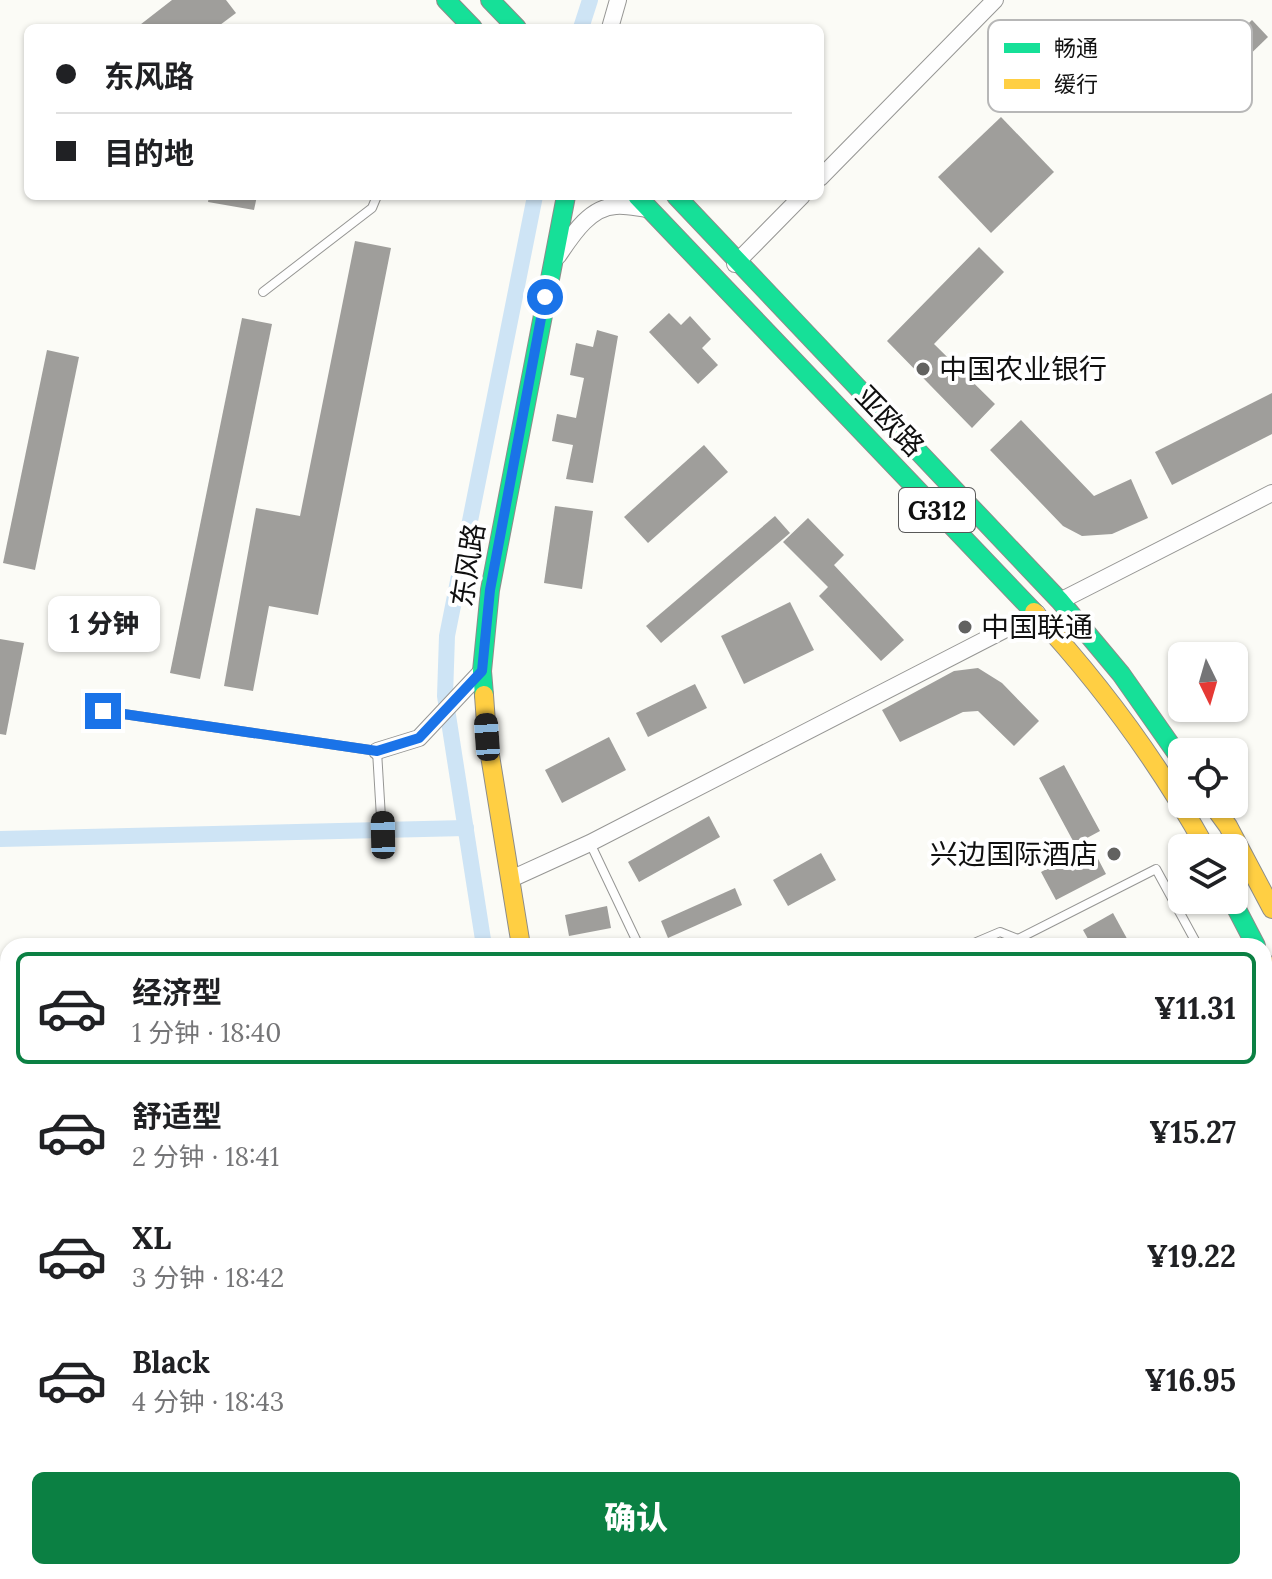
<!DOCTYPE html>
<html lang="zh">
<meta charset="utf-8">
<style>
:root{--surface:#fff;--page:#f2f2f2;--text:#202124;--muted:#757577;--line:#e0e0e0;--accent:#0b8043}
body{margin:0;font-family:Lora,"Noto Sans SC",serif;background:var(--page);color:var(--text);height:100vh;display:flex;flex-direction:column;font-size:30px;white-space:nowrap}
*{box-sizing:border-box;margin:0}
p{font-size:26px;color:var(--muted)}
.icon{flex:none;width:44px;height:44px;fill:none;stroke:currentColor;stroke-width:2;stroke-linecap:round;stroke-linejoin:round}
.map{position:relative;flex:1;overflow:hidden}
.details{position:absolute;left:0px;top:938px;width:1272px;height:642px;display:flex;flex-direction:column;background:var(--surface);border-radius:24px 24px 0 0;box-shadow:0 2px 6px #0004}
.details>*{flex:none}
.top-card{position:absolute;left:24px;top:24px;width:800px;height:176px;border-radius:12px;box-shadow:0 2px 6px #0004;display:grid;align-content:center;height:176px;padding:0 32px;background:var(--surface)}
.needle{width:52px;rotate:175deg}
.buttons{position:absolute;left:1168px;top:642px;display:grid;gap:16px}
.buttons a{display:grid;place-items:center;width:80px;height:80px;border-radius:12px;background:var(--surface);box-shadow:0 2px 6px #0004;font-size:40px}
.end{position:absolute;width:36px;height:36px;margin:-18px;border:10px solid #1a73e8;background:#fff;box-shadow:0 0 0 4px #fff}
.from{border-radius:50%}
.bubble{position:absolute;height:56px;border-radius:12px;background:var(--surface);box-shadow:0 2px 6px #0004;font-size:26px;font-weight:800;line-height:56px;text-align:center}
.car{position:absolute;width:24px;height:48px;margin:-24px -12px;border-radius:10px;box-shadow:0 0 6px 2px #0007;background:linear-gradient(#222 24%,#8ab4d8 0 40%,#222 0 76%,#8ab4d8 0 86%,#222 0)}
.top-card b{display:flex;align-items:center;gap:28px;height:76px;font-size:30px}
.top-card b+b{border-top:2px solid var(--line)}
.top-card i{width:20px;height:20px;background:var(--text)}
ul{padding:14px 0 0;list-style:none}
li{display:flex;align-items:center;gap:24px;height:112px;margin:0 16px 12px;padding:0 16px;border:4px solid transparent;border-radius:12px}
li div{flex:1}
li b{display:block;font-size:30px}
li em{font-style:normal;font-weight:800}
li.current{border-color:var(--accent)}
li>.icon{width:72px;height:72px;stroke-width:1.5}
.primary-button{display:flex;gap:16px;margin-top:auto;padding:16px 32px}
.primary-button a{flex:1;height:92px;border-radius:12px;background:var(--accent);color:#fff;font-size:32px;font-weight:800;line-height:92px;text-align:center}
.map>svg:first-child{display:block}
.green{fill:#e3f1d7}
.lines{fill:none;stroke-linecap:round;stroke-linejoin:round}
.canal{stroke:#cee4f5;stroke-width:16}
.building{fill:#9f9e9b}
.lane-casing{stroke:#969694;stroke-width:10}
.street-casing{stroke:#969694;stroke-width:18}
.fast-casing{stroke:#8c8c8a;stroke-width:20}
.slow-casing{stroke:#8c8c8a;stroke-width:20}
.lane{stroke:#fefefe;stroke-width:8}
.street{stroke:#fefefe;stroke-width:16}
.fast{stroke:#16e098;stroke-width:18}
.slow{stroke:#ffcf43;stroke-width:18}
.route{stroke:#1a73e8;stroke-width:10}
.poi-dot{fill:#626260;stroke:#fff;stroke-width:3}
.labels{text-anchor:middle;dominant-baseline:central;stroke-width:8;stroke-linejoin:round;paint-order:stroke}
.shield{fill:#fff;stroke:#585858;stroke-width:2}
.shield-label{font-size:26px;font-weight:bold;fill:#101010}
.poi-label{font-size:28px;fill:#101010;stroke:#fff;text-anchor:start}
.street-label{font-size:28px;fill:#101010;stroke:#fff}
.key{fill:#fff;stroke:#b7b7b7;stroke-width:2}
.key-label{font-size:22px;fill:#101010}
</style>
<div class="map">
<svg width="1272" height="1579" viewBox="0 0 1272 1579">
<rect width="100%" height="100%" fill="#fbfbf6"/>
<g class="green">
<polygon points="1272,1217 1272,1562 1264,1566 1264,1222"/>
<polygon points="646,1572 1253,1572 1240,1579 647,1579"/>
</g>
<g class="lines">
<g class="canal">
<polyline points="581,28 590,0"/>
<polyline points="0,839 466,828"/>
<polyline points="484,946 445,696 447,636 535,196"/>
<polyline points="586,1572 589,1579"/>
</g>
</g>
<g class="building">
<polygon points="172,0 226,0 236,13 216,28 136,28"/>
<polygon points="1252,20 1268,37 1205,98 1189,81"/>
<polygon points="1001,117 1054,172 991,233 938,177"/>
<polygon points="209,196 257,196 254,210 208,202"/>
<polygon points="355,241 391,248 318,615 269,606 253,691 224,686 256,508 300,516"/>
<polygon points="979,247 1004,272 934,344 995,404 972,428 887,341"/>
<polygon points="669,313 681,325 690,316 711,339 702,348 718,365 698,384 649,332"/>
<polygon points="242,318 272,324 200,679 170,673"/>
<polygon points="597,330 618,336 593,483 566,479 573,445 552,441 557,414 576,418 584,378 570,375 576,343 593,347"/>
<polygon points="47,350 79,357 35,570 3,563"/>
<polygon points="1272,393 1272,434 1172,485 1155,452"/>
<polygon points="1021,420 1094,496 1131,479 1148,518 1112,534 1082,536 1063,526 990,450"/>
<polygon points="704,445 728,472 648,543 624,517"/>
<polygon points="555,506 593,511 582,589 544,583"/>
<polygon points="775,516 790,533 661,643 646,626"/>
<polygon points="808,518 844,555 834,565 904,640 881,661 819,596 828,587 783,542"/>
<polygon points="790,602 814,650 744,684 721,636"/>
<polygon points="0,639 24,643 6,735 0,734"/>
<polygon points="978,668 1002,683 1039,721 1014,746 978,711 963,712 900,742 882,710 954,671"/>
<polygon points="695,684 707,708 648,737 636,713"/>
<polygon points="609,737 626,770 562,803 545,770"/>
<polygon points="1064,765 1100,831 1087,838 1106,874 1056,900 1041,872 1079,852 1039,778"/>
<polygon points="709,816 720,837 639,882 628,862"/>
<polygon points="821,853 836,880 788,906 773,880"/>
<polygon points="735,888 742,905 668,938 661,921"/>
<polygon points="607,906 611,928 569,936 565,915"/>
<polygon points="1113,913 1131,946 1092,946 1083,930"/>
</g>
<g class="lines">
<defs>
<g id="lane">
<polyline points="263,292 372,208 377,196"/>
<polyline points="103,711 377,751 383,851"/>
<polyline points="590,843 639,946"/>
<polyline points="1018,939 1156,869 1198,946"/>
<polyline points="967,946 1000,932 1018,939 1022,946"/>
<polyline points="0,1267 8,1266"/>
<polyline points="70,1572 71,1579"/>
</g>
<g id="street">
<polyline points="610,28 618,0"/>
<polyline points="820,178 995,0"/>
<path d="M558,256C571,237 589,207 616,206C626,205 638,208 649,209"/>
<polyline points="735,264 802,196"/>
<polyline points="1060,601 1272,493"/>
<polyline points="377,751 419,738 482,671"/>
<polyline points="511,879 590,843 1037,613"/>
<polyline points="313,1579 357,1572"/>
</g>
<g id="fast">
<polyline points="446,0 473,28"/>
<polyline points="490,0 517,28"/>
<polyline points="637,196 1034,612"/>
<polyline points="676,196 1060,601 1121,674 1182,761"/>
<polyline points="484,695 482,671 490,590 566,196"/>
<polyline points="1232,900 1256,946"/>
<polyline points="1264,1178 1272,1174"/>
</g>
<g id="slow">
<path d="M1034,612C1101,684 1158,762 1206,848"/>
<polyline points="484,695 487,737 521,946"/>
<polyline points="1212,804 1228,826 1272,909"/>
<polyline points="1264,962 1272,977"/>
<polyline points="616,1572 617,1579"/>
</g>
</defs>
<use href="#lane" class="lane-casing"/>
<use href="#street" class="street-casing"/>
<use href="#fast" class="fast-casing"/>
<use href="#slow" class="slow-casing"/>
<use href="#lane" class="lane"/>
<use href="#street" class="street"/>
<use href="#fast" class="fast"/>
<use href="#slow" class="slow"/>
</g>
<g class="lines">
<polyline class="route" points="103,711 377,751 419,738 482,671 490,590 545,297"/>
</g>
<g class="poi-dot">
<circle cx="923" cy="369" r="8"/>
<circle cx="965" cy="627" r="8"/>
<circle cx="1114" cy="854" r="8"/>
</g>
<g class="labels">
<rect class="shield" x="899" y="488" width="76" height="44" rx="6"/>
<g class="shield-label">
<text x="937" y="510">G312</text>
</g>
<g class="poi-label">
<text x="939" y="369">中国农业银行</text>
<text x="981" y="627">中国联通</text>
<text x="1098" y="854" text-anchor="end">兴边国际酒店</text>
</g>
<g class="street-label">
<text transform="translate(890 421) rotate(46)">亚欧路</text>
<text transform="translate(468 565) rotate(-81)">东风路</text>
</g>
</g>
<rect x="988" y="20" width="264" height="92" rx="12" class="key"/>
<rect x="1004" y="43" width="36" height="10" fill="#16e098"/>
<rect x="1004" y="79" width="36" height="10" fill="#ffcf43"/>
<g class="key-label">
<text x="1054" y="56">畅通</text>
<text x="1054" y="92">缓行</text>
</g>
</svg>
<div class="buttons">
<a><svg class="needle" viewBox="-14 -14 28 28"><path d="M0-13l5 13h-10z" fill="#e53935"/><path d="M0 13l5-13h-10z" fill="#757577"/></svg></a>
<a><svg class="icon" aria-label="locate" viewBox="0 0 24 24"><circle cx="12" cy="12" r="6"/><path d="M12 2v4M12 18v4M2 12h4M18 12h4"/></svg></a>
<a><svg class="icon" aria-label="layers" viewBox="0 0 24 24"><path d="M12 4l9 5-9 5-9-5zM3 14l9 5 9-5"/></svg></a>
</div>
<i class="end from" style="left:545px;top:297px"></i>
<i class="end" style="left:103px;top:711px"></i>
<div class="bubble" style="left:48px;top:596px;width:112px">1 分钟</div>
<i class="car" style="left:487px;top:737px;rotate:356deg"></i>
<i class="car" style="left:383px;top:835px;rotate:359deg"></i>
<div class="top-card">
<b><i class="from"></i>东风路</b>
<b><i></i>目的地</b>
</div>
<section class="details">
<ul>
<li class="current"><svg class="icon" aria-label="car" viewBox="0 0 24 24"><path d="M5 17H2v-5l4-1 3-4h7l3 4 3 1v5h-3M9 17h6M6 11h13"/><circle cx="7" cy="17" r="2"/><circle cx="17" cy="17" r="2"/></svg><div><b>经济型</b><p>1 分钟 · 18:40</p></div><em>¥11.31</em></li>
<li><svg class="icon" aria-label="car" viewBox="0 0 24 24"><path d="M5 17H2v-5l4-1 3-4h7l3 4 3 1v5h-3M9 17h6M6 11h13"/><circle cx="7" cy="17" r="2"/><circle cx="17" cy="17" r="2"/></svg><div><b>舒适型</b><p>2 分钟 · 18:41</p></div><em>¥15.27</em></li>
<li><svg class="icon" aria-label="car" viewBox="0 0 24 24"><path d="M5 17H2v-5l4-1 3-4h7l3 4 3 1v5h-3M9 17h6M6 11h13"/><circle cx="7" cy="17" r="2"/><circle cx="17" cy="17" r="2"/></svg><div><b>XL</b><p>3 分钟 · 18:42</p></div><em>¥19.22</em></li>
<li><svg class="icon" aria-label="car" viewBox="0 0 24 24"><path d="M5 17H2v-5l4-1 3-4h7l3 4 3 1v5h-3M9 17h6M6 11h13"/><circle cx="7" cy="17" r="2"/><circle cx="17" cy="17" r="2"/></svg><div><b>Black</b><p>4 分钟 · 18:43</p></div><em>¥16.95</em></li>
</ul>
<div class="primary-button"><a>确认</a></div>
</section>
</div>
